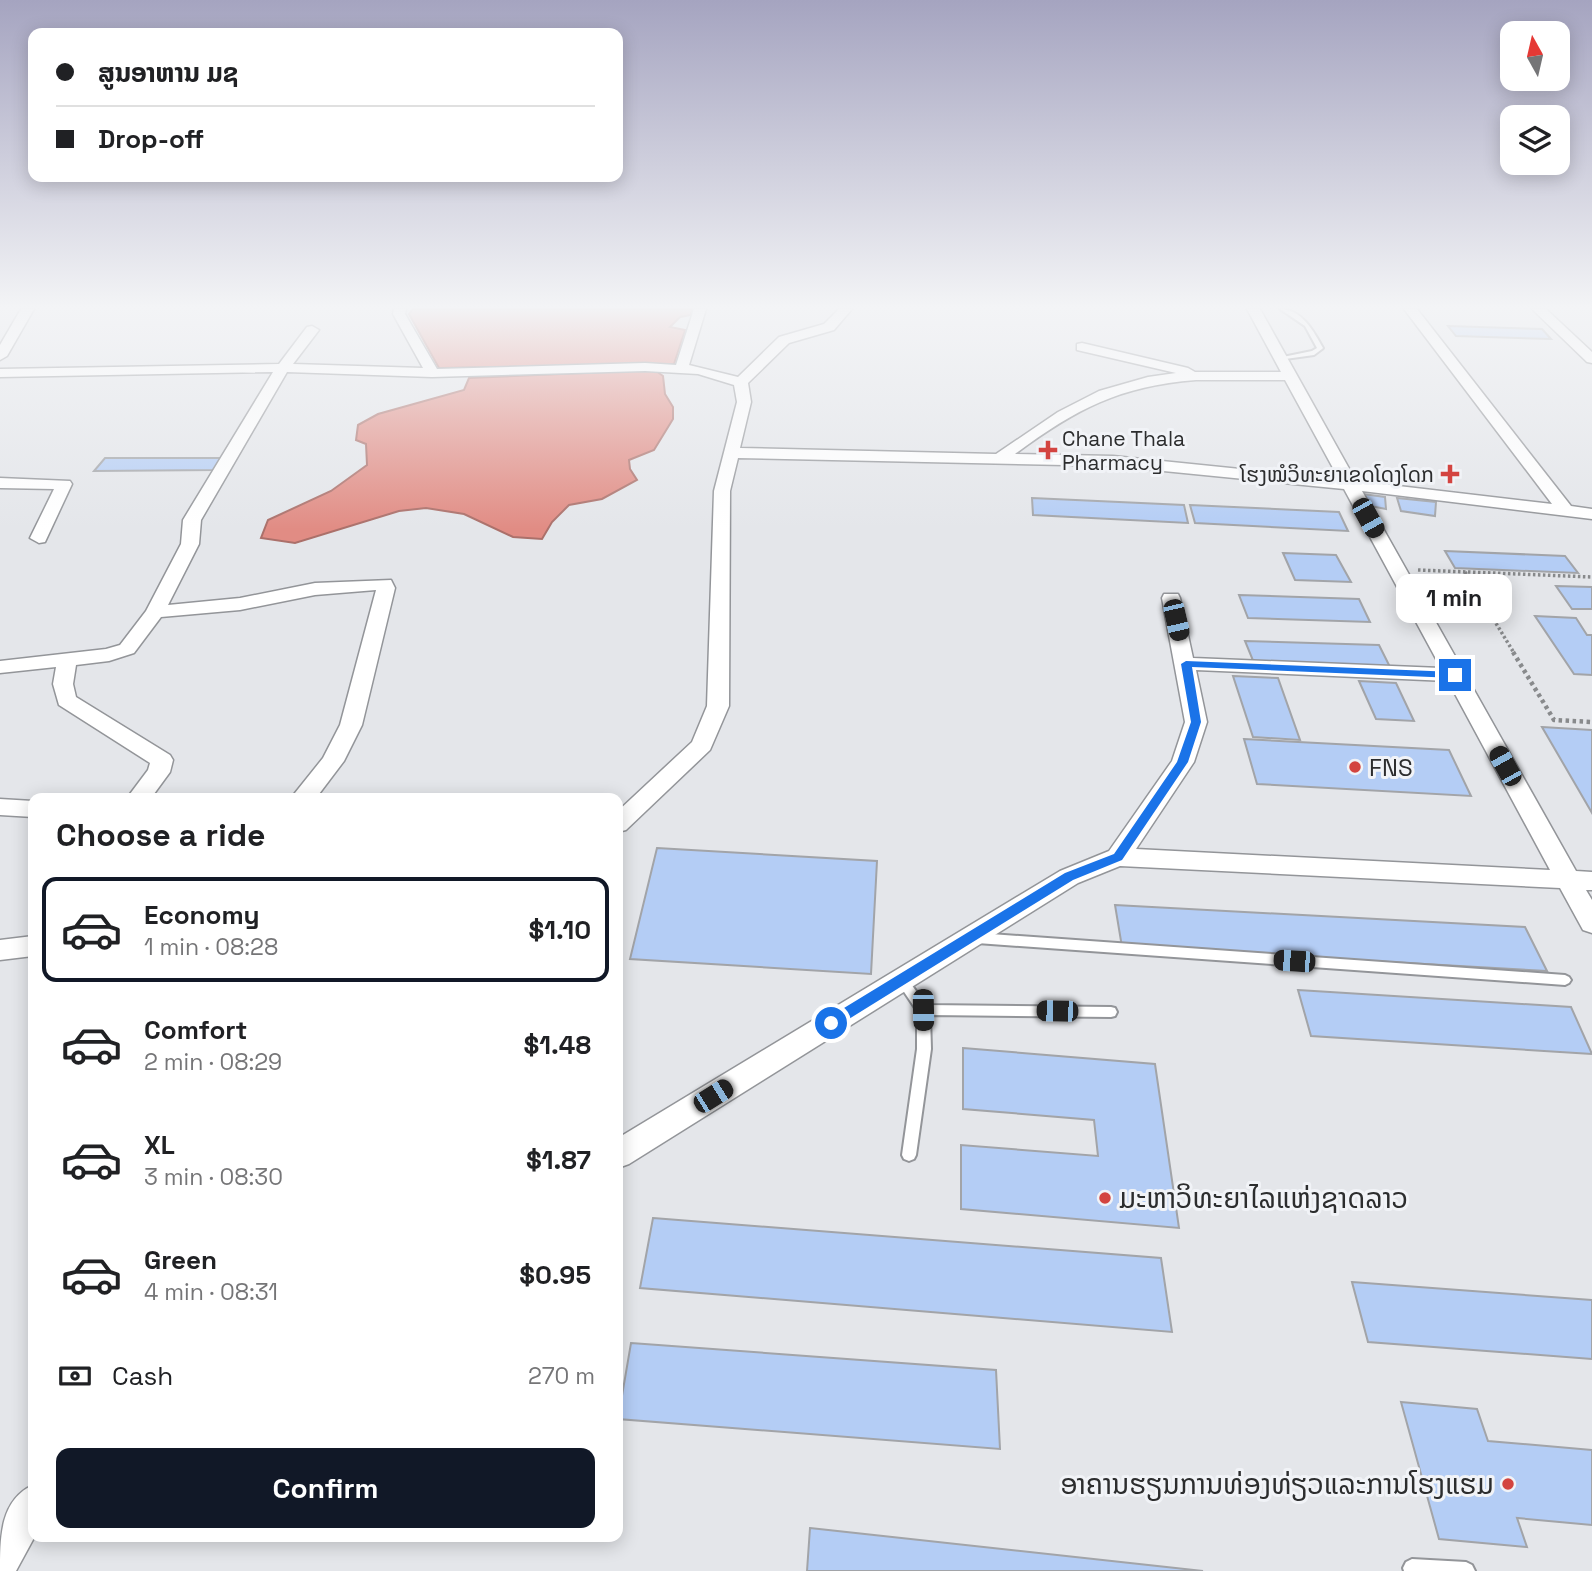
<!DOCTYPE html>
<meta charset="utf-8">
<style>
:root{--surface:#fff;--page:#f2f2f2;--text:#202124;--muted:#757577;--line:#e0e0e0;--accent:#111827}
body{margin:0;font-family:"Space Grotesk","Noto Sans Lao",sans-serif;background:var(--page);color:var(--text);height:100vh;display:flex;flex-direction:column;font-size:26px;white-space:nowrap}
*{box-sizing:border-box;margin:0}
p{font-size:23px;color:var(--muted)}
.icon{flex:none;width:38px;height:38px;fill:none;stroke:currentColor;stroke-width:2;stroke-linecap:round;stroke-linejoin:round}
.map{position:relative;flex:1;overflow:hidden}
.drawer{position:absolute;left:28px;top:793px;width:595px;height:749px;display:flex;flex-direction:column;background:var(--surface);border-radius:14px;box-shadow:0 4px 18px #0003}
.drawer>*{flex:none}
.banner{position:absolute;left:28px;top:28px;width:595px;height:154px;border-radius:14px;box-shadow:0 4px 18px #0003;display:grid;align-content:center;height:154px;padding:0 28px;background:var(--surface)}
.needle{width:46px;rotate:352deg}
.controls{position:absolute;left:1500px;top:21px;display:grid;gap:14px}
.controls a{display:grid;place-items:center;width:70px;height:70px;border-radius:14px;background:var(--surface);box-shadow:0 4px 18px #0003;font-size:35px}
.end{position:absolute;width:32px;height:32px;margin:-16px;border:9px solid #1a73e8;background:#fff;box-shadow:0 0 0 4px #fff}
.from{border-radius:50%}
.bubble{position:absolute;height:49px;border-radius:14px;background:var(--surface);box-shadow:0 4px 18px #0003;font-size:23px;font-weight:700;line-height:49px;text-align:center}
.car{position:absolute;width:21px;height:42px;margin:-21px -10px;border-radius:9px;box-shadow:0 0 5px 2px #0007;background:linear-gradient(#222 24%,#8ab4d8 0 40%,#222 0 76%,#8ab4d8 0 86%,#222 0)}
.banner b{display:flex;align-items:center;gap:24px;height:66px;font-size:26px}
.banner b+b{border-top:2px solid var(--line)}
.banner i{width:18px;height:18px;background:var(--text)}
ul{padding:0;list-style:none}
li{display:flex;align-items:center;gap:21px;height:105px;margin:0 14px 10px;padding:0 14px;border:4px solid transparent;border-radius:14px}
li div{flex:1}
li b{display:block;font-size:26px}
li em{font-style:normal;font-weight:700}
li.current{border-color:var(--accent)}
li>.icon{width:63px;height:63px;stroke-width:1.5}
h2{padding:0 28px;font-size:32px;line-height:84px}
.pay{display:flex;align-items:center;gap:18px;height:77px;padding:0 28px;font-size:26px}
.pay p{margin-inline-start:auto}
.cta{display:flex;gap:14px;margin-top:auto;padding:14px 28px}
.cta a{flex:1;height:80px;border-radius:14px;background:var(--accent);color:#fff;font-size:28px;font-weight:700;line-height:80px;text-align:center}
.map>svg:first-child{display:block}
.water{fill:#e18c84;stroke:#ab706a;stroke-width:2}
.building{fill:#b4cdf5;stroke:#a2a4a8;stroke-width:2}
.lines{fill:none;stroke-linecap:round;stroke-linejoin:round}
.service-casing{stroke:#939599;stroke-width:4}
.minor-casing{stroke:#939599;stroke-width:3}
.path-far1{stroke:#888a8c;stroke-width:3.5;stroke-dasharray:2.5 2.5;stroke-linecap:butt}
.path{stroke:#888a8c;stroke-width:4.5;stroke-dasharray:3.5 3.5;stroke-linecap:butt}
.service{fill:#fff;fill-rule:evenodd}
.minor{fill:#fff;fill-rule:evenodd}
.route{fill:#1a73e8}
.poi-dot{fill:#d34440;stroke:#f1f3f7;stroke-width:2.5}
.labels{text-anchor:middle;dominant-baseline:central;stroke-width:6;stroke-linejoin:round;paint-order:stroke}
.far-poi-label{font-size:21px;fill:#2c2d2e;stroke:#f1f3f7;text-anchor:start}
.poi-label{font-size:24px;fill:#2c2d2e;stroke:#f1f3f7;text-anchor:start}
.near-poi-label{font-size:28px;fill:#2c2d2e;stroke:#f1f3f7;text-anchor:start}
</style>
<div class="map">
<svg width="1592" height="1571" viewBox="0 0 1592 1571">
<rect width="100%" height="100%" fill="#e4e6ea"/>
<g class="water">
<polygon points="413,309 692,309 691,315 680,317 670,327 685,330 674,364 439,368 409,314"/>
<polygon points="655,370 663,376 665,394 673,407 673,419 654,450 629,460 630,469 637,480 602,499 569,505 552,522 542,539 513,537 464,514 426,508 399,511 295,543 261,538 268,520 331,491 367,465 366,444 356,440 358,425 378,414 464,390 469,378"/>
</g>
<g class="building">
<polygon points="1448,326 1542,329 1551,339 1456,336"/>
<polygon points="105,458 226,458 217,470 94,471"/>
<polygon points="1363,494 1385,497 1386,509 1365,505"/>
<polygon points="1032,498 1184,505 1188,523 1033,515"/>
<polygon points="1397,498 1436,502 1435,516 1401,511"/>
<polygon points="1190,505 1339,512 1348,531 1195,523"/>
<polygon points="1445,551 1565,556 1578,573 1455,568"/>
<polygon points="1283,553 1336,555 1351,582 1295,580"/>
<polygon points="1556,586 1592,587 1592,609 1572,609"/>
<polygon points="1239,595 1359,599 1370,622 1248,618"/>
<polygon points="1535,616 1576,618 1587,635 1592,635 1592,675 1574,674"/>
<polygon points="1245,641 1379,645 1390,667 1254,663"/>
<polygon points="1233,676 1278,678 1300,740 1253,737"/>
<polygon points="1359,681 1396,683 1414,721 1376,719"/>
<polygon points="1542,727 1592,730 1592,813"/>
<polygon points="1244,739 1449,750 1471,796 1257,784"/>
<polygon points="657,848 877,861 871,974 630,959"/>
<polygon points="1115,905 1525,927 1547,971 1122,947"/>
<polygon points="1298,990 1571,1007 1592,1054 1311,1036"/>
<polygon points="963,1048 1155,1064 1179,1228 961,1209 961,1145 1098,1156 1094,1120 963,1109"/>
<polygon points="653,1218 1161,1258 1172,1332 640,1288"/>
<polygon points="1352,1282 1592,1300 1592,1359 1368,1342"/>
<polygon points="631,1343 996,1370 1000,1449 618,1419"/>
<polygon points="1401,1402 1477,1409 1488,1441 1592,1450 1592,1525 1517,1518 1527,1547 1439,1539"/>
<polygon points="810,1528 1203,1571 807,1571"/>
</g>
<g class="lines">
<defs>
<g id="service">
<path d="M1280,309C1302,309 1314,332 1323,348L1322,349L1314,355L1278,360V358L1312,351L1317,348L1305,326Z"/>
<polygon points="977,933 1565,975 1569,977 1571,980 1569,983 1565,985 977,943 973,941 971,938 973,935"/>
<polygon points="902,975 906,977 926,1005 1111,1007 1115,1008 1117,1012 1115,1016 1111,1017 930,1015 931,1049 916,1155 914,1159 909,1161 904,1159 902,1155 917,1049 917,1011 896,980 898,977"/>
<polygon points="1412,1559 1466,1562 1472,1565 1475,1571 1404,1571 1403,1568 1406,1562"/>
</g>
<g id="minor">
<polygon points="21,309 34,309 7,356 0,360 0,345"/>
<path d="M394,309H406L405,314L437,369L645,363L676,365L694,309H706L689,365L738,377L779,337L824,324L839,309H852L834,330L789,343L748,383L751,402L740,448L996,454L1058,412L1099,391L1148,377L1176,373L1077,350V344L1082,343L1188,368L1195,372H1281L1247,309H1260L1356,481L1552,504L1404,309H1417L1571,506L1592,509V519L1362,491L1576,871L1592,872V890H1586L1592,900V933L1583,930L1560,888L1120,866L1078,883L629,1164L618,1168V1138L1060,871L1109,851L1172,761L1185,722L1162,598L1164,594H1178L1180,598L1193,658L1441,668L1344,489L1113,466L738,458L730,491L729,706L710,750L626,830L618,832V811L692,742L707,706L714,491L737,402L734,385L698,374L645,371L432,377L287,372L201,520L199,544L168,605L240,598L315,583L391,580L395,588L362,725L344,761L316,798H291L323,758L340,725L376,590L315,595L240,610L161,617L134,653L109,661L76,665L73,684L76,697L170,755L173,760L170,772L151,798H127L148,770L150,763L59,705L53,684L56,667L0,673V661L106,649L120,645L146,611L181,544L183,520L273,372L0,377V369L279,364L307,327L312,326L319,330L293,364L423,368L393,314ZM1196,380H1285L1339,479L1113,456L1015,454C1076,409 1119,386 1196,380ZM1196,670L1448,681L1550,870L1136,849L1194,762L1207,722Z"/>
<polygon points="1532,309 1546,309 1592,352 1592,363 1587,362"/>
<polygon points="0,478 70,481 72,484 45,542 39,543 30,538 54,489 0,488"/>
<polygon points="0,799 33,801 33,817 0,815"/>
<polygon points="33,936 33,956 0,960 0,940"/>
<path d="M33,1485V1536H35L16,1571H0C0,1538 0,1500 33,1485Z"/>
</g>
</defs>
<use href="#service" class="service-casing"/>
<use href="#minor" class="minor-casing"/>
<g class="path-far1">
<polyline points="1418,570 1592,577"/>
<polyline points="1465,572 1514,653"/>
</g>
<polyline class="path" points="1513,652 1554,720 1592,722"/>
<use href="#service" class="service"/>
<use href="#minor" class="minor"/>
</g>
<linearGradient id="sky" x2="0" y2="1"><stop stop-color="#a5a4c0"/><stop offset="0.58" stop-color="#f3f4f6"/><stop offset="1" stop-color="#f3f4f6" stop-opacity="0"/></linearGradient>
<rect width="1592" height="529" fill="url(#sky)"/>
<polygon class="route" points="1186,661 1455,672 1460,675 1455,678 1192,667 1201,722 1188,762 1122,860 1073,880 836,1027 826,1027 826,1019 1065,873 1114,854 1177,762 1191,722 1181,664"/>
<g class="poi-dot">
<path d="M1044.5 439.5h7v7h7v7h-7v7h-7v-7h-7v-7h7z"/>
<path d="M1446.5 463.5h7v7h7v7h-7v7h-7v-7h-7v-7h7z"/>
<circle cx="1355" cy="767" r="7"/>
<circle cx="1105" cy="1198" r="7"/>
<circle cx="1508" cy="1484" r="7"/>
</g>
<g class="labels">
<g class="far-poi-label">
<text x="1062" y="438">Chane Thala<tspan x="1062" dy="24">Pharmacy</tspan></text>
<text x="1434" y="474" text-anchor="end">ໂຮງໝໍວິທະຍາເຂດໂດງໂດກ</text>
</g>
<g class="poi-label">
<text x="1369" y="767">FNS</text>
</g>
<g class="near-poi-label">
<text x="1119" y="1198">ມະຫາວິທະຍາໄລແຫ່ງຊາດລາວ</text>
<text x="1494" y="1484" text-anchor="end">ອາຄານຮຽນການທ່ອງທ່ຽວແລະການໂຮງແຮມ</text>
</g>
</g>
</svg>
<div class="controls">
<a><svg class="needle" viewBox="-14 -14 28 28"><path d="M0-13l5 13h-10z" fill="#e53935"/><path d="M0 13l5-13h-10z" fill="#757577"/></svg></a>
<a><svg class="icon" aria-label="layers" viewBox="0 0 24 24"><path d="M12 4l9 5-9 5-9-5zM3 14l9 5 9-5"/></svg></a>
</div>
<i class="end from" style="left:831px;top:1023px"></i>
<i class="end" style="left:1455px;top:675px"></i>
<div class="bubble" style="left:1396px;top:574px;width:116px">1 min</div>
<i class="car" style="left:1368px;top:518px;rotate:151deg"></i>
<i class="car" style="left:1176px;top:620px;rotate:167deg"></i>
<i class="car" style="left:1505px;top:766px;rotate:331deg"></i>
<i class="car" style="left:1294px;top:961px;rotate:274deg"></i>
<i class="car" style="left:923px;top:1010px;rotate:179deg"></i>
<i class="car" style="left:1057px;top:1011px;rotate:271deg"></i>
<i class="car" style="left:713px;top:1096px;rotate:58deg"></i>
<div class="banner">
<b><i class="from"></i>ສູນອາຫານ ມຊ</b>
<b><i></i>Drop-off</b>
</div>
<section class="drawer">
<h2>Choose a ride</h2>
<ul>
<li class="current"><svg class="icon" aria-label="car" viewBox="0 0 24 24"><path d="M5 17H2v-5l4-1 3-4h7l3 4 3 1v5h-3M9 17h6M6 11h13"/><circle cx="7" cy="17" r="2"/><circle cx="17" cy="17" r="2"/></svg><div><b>Economy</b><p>1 min · 08:28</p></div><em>$1.10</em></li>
<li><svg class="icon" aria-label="car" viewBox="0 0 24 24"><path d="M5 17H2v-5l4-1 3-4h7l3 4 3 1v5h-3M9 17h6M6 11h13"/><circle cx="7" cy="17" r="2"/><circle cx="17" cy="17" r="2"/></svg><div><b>Comfort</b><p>2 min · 08:29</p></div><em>$1.48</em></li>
<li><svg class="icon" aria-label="car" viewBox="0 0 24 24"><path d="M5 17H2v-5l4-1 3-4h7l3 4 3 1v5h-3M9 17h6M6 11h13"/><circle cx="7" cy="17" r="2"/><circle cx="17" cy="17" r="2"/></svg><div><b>XL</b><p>3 min · 08:30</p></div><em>$1.87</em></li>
<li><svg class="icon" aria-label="car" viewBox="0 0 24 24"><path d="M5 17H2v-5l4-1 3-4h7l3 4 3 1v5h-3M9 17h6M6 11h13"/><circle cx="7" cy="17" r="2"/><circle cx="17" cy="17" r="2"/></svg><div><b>Green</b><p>4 min · 08:31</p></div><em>$0.95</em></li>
</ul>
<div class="pay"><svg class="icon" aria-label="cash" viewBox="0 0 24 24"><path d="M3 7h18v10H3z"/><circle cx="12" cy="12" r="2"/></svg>Cash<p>270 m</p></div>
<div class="cta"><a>Confirm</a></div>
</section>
</div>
